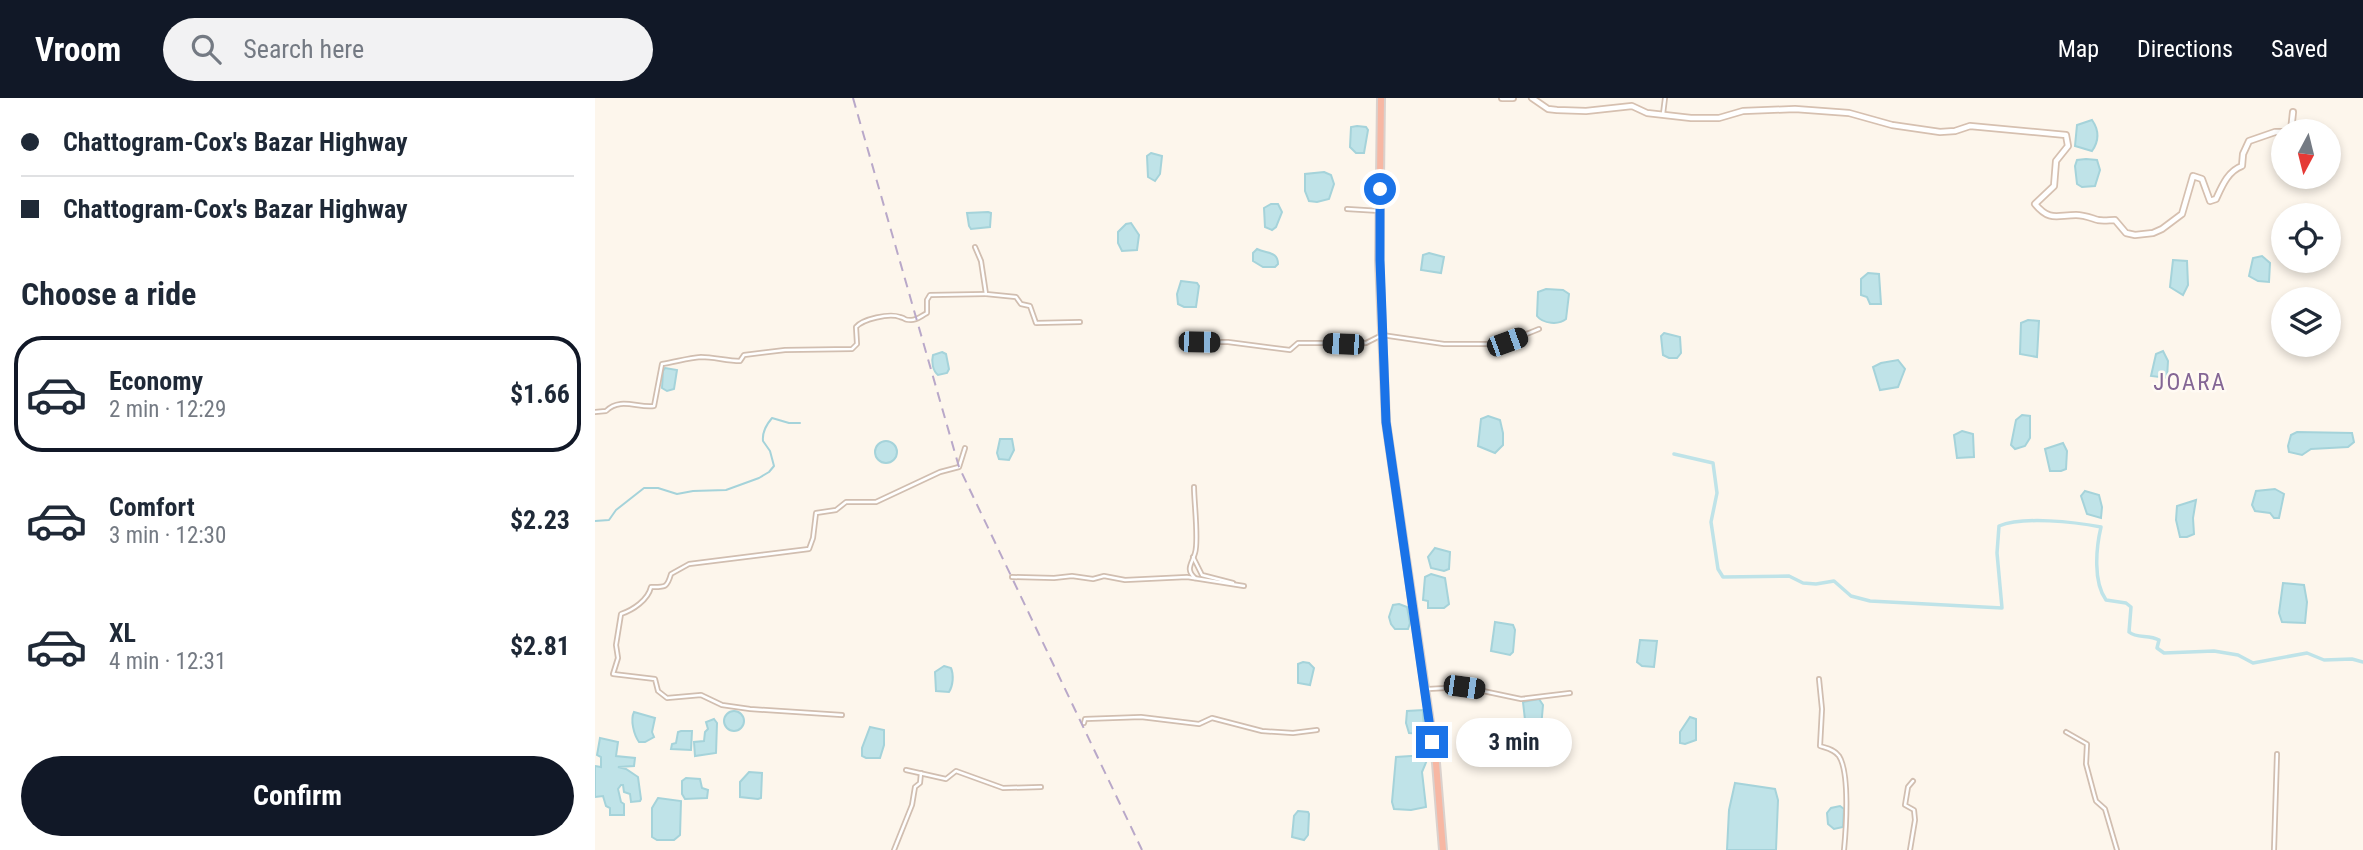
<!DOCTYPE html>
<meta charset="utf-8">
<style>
:root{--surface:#fff;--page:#f2f2f3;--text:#1f2937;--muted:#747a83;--line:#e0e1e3;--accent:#111827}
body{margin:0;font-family:"Roboto Condensed",sans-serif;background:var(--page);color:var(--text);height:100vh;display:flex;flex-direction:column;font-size:26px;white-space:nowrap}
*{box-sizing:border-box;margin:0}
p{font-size:23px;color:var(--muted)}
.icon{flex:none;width:38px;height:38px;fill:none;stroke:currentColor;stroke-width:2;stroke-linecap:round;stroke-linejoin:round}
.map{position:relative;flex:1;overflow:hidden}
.panel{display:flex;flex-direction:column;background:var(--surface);width:595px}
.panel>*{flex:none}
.top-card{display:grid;align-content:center;height:154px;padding:0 21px;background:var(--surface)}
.needle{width:46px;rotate:187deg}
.buttons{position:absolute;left:1676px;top:21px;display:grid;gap:14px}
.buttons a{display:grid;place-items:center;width:70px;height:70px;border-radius:50%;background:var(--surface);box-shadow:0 4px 10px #0003;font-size:35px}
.end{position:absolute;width:32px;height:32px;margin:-16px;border:9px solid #1a73e8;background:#fff;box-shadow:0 0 0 4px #fff}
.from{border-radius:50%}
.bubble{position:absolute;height:49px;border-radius:24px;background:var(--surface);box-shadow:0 4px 10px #0003;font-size:23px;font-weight:700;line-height:49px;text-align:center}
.car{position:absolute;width:21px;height:42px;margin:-21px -10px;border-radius:9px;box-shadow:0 0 5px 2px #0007;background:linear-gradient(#222 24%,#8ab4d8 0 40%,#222 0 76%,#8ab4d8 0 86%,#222 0)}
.top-card b{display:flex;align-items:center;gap:24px;height:66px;font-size:26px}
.top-card b+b{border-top:2px solid var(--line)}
.top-card i{width:18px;height:18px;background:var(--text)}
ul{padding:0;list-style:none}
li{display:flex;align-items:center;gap:21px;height:116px;margin:0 14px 10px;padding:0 7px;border:4px solid transparent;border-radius:28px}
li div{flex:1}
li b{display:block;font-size:26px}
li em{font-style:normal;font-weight:700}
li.selected{border-color:var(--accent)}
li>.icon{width:63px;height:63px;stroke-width:1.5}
h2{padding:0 21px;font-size:32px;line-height:84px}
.button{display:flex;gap:14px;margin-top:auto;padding:14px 21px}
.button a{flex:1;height:80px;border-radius:42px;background:var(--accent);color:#fff;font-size:28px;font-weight:700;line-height:80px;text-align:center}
header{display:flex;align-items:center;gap:42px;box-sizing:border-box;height:98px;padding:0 35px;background:var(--accent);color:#fff}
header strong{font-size:33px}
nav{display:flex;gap:38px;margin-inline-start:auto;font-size:24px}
.search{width:490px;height:63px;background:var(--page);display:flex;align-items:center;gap:18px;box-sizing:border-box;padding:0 24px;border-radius:38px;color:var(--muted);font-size:26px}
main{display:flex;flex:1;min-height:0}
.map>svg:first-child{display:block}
.water{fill:#bfe3e8;stroke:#a5d3da;stroke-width:2}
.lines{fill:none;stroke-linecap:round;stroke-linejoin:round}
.stream{stroke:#a5d3da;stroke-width:2}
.canal{stroke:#bfe3e8;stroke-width:3.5}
.street-casing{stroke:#d1beb0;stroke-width:6}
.secondary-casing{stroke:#d6c0b0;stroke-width:8}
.highway-casing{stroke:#dad1cd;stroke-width:10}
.street{stroke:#fff;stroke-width:2.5}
.secondary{stroke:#fff;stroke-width:4.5}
.highway{stroke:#f7b7a3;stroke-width:6}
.rail{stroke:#b9a8c9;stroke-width:2;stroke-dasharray:10 7;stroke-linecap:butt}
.route{stroke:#1a73e8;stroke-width:9}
.labels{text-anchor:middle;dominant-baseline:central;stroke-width:5;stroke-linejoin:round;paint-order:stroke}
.quarter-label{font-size:23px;letter-spacing:2px;fill:#846695;stroke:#fffaf3}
</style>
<header>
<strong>Vroom</strong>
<div class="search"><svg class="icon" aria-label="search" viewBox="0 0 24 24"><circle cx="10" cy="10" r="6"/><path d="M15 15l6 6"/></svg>Search here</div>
<nav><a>Map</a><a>Directions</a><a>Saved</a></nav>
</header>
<main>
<section class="panel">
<div class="top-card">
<b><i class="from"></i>Chattogram-Cox's Bazar Highway</b>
<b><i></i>Chattogram-Cox's Bazar Highway</b>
</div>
<h2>Choose a ride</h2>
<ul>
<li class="selected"><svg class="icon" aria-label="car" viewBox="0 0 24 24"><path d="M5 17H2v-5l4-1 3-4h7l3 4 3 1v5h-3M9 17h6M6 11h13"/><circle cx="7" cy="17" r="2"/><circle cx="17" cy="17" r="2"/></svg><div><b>Economy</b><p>2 min · 12:29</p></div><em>$1.66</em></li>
<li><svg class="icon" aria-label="car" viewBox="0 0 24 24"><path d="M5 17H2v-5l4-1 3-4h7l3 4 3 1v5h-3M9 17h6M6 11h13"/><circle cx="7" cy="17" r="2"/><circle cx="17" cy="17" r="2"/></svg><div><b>Comfort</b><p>3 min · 12:30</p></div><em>$2.23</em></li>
<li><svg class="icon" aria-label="car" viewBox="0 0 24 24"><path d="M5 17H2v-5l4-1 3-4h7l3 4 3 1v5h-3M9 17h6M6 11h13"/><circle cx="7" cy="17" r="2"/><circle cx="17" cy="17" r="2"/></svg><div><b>XL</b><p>4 min · 12:31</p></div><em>$2.81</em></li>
</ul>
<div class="button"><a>Confirm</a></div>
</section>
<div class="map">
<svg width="1768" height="752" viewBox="0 0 1768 752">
<rect width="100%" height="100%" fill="#fdf6ec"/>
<g class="water">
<path d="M1497,22C1504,32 1504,43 1497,53L1480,48L1482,27Z"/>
<polygon points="762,28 771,29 773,32 769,55 761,55 755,49 756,29"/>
<polygon points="556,55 567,58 565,76 560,83 553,79 552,58"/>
<polygon points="1491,61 1502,62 1505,72 1500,88 1487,89 1482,86 1480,68 1482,62"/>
<polygon points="729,74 736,77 739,86 734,101 722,104 714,103 710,93 710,76"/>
<polygon points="676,106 683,106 687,114 681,129 677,132 670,129 669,110"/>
<polygon points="393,114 396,115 395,129 376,131 374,128 372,115"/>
<polygon points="536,125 544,137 542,152 527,153 523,145 523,134 531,126"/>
<path d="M662,151C672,156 683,153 683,166L680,169H668L658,163V155Z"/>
<polygon points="834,155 849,159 846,175 826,172 828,157"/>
<polygon points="1667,158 1675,165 1674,184 1663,183 1654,178 1658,160"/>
<polygon points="1578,162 1592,163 1593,187 1588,197 1575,189"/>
<polygon points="1273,175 1284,176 1286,206 1275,206 1272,199 1266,197 1266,181"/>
<polygon points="586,183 602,185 604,188 601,209 589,209 583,206 582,196"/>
<path d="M951,191L968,192L974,196L971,221C964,227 948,226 942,218L943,194Z"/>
<polygon points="1433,222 1444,223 1442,259 1425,256 1426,225"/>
<polygon points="1069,235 1085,239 1086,255 1082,260 1074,260 1068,257 1066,238"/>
<polygon points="1568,253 1573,263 1572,280 1556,278 1561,256"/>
<path d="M347,254L351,256L354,271L352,275L343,277C338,273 336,264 338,257Z"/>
<polygon points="1303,262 1310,271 1303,289 1285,292 1278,269 1286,265"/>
<polygon points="70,270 82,272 79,291 72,293 67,290 68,273"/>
<polygon points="1427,317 1435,318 1435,340 1430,348 1420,351 1416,347 1421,322"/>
<polygon points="893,318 905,322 908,335 908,347 900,355 883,348 886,321"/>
<polygon points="1367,333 1378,336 1379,359 1362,360 1359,337"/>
<polygon points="1702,334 1757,335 1759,344 1753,349 1716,351 1707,357 1694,354 1693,348 1696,337"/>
<polygon points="405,341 417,341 419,352 414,362 404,361 402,355"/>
<circle cx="291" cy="354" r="11"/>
<polygon points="1468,345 1472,353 1471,371 1466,373 1455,373 1450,351"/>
<polygon points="1680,391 1689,396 1684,420 1679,420 1675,415 1660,413 1657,407 1661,393"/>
<polygon points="1490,393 1504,397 1507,409 1506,420 1492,416 1486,398"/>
<polygon points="1601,402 1598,420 1599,436 1592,439 1585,439 1581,422 1582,408"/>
<polygon points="840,450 855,454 854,471 849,473 836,470 833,459"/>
<polygon points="836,476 850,480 854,506 849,510 833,510 833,503 828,502 830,479"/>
<polygon points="1688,485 1709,487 1712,504 1710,525 1687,524 1684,515"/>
<polygon points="804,506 812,509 815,525 813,531 800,531 796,526 794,519 798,507"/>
<polygon points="900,524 918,527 920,532 918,554 915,557 896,553"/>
<polygon points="1045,542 1062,543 1059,569 1047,568 1042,564"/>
<polygon points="708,564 714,565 719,570 715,587 703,585 703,566"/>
<path d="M349,568L356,570C359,577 358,588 354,594L341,593L340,574Z"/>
<polygon points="944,601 948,607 946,630 944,633 931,631 928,604"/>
<polygon points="828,612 829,636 814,635 811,625 812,613"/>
<circle cx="139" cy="623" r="10"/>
<path d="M39,614L60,620L57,634L59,639L50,644H44C39,637 35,622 39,614Z"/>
<polygon points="1095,619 1101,621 1101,642 1090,646 1085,645 1085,634"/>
<polygon points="119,621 122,625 121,655 100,658 99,644 109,643 110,634 113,631 111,624"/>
<polygon points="275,629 289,632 289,647 285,660 271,660 267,658 267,650"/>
<polygon points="86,633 97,633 96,652 76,651 77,646 81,645 83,634"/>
<polygon points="5,640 23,644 21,658 40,660 39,668 23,669 31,671 43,679 46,701 45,703 36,704 35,696 29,694 28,687 26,687 23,691 26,704 29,706 29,717 15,717 15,710 11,708 8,698 0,699 0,668 6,669 6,659 2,657"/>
<polygon points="816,658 828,658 832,662 827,674 831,709 816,712 799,711 797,704 801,659"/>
<polygon points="154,674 167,675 166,700 163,701 145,699 145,684"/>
<polygon points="91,680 105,681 107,690 113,692 112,700 90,701 87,696 87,683"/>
<polygon points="1140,685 1180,691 1183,702 1181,752 1132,752 1134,712"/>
<polygon points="63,700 86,703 85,737 79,742 62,742 57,739 57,710"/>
<polygon points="1245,708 1249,711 1248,729 1239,731 1233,726 1232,715 1236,710"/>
<polygon points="703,713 713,714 714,716 713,737 709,742 697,739 699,718"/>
</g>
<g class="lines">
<path class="stream" d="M0,423L14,422L21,412L49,390H63L82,396L98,393L131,392L164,380L174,374L179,368L175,353L168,343C167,334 171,327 177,320L194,325H205"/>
<path class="canal" d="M1079,356L1118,365L1122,395L1116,424L1123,471L1128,479L1194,478L1208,485L1221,486L1239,483L1256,498L1275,503L1407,510L1402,455L1404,428C1428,418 1480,424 1506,429C1501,450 1498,484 1511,502L1531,505L1536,509L1534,534C1542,541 1554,536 1564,542L1562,550L1569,555L1619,553L1643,557L1658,565L1712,555L1729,562L1757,561L1768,564"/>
<defs>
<g id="street">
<polyline points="1068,16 1070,0"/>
<polyline points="752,111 785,113"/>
<polyline points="380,149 386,163 391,196 421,199 426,206 435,208 441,225 485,224"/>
<polyline points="604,244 633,244 695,252 703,245 771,245 787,237 849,246 895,246 912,244 944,231"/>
<path d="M0,314L11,313C25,299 42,310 59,308L67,266C81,264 92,260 106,259C119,259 132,263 145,263L149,257L190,252L257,251L262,246L261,229C268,221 294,215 305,219C313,221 307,222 316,222C322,222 326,218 332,215V202L335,197L391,196"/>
<path d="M599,389C599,404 604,443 600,455C597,466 590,471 600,480"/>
<polyline points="598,459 607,477 638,485"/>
<polyline points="417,479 459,480 477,478 498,481 509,478 530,482 592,479 649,488"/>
<path d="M1224,581L1227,611L1225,648C1231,650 1239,651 1244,658C1255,675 1251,731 1249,752"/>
<polyline points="833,591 869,589 926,601 975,595"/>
<path d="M247,617L155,611L127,607L106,597L72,600L63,593L60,581L18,576L23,560L21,547L26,516C38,512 53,502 56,489C70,489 72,490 76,476L94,466L214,451L218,440L221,415L241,412L251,404H281L345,374L364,369L370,350"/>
<polyline points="489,625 490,621 546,619 604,626 617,620 667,633 698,635 722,632"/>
<polyline points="1471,634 1492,646 1491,666 1499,696 1501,703 1510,711 1522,752"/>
<polyline points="311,672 351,681 361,673 408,690 446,689"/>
<polyline points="299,752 317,707 320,689 325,685 326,675"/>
<polyline points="1315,752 1320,722 1319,712 1310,707 1313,689 1318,683"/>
<polyline points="1679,752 1682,656"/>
</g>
<g id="secondary">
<polyline points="907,0 918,0"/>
<path d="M937,0L953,11L962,12L991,13L1037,8L1052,15L1096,20H1124L1148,13L1200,11L1254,15L1297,27L1345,34L1360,33L1375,28L1471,37L1473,48L1461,63L1459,88L1440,106C1455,124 1462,117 1481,117C1489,117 1496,120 1503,122C1508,123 1515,122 1520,122L1531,135L1540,137L1558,135L1567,131L1587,116L1598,78L1607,81L1615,103L1621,101C1627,88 1633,73 1647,68L1648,56L1654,43L1680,34H1689"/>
<polyline points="1696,33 1698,14"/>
</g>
<polyline id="highway" points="786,0 784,162 791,324 841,665 848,752"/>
</defs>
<use href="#street" class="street-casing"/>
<use href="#secondary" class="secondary-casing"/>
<use href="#highway" class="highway-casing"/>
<use href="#street" class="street"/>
<use href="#secondary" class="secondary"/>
<use href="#highway" class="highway"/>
<polyline class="rail" points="258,0 364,369 547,752"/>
</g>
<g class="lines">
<polyline class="route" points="785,91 785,162 791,324 837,644"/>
</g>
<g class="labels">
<g class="quarter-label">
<text x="1595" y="284">JOARA</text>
</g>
</g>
</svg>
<div class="buttons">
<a><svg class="needle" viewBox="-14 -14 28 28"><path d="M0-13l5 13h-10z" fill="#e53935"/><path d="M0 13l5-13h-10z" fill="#747a83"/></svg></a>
<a><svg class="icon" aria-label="locate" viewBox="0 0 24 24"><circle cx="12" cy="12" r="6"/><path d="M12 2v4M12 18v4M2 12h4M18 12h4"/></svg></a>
<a><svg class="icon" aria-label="layers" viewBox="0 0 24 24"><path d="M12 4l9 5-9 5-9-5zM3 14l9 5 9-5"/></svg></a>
</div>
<i class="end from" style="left:785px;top:91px"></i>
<i class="end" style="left:837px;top:644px"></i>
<div class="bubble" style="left:861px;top:620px;width:116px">3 min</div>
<i class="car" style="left:604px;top:244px;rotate:91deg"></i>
<i class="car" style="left:912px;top:244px;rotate:70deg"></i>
<i class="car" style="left:748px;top:246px;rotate:272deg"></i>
<i class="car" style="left:869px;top:589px;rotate:98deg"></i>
</div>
</main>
